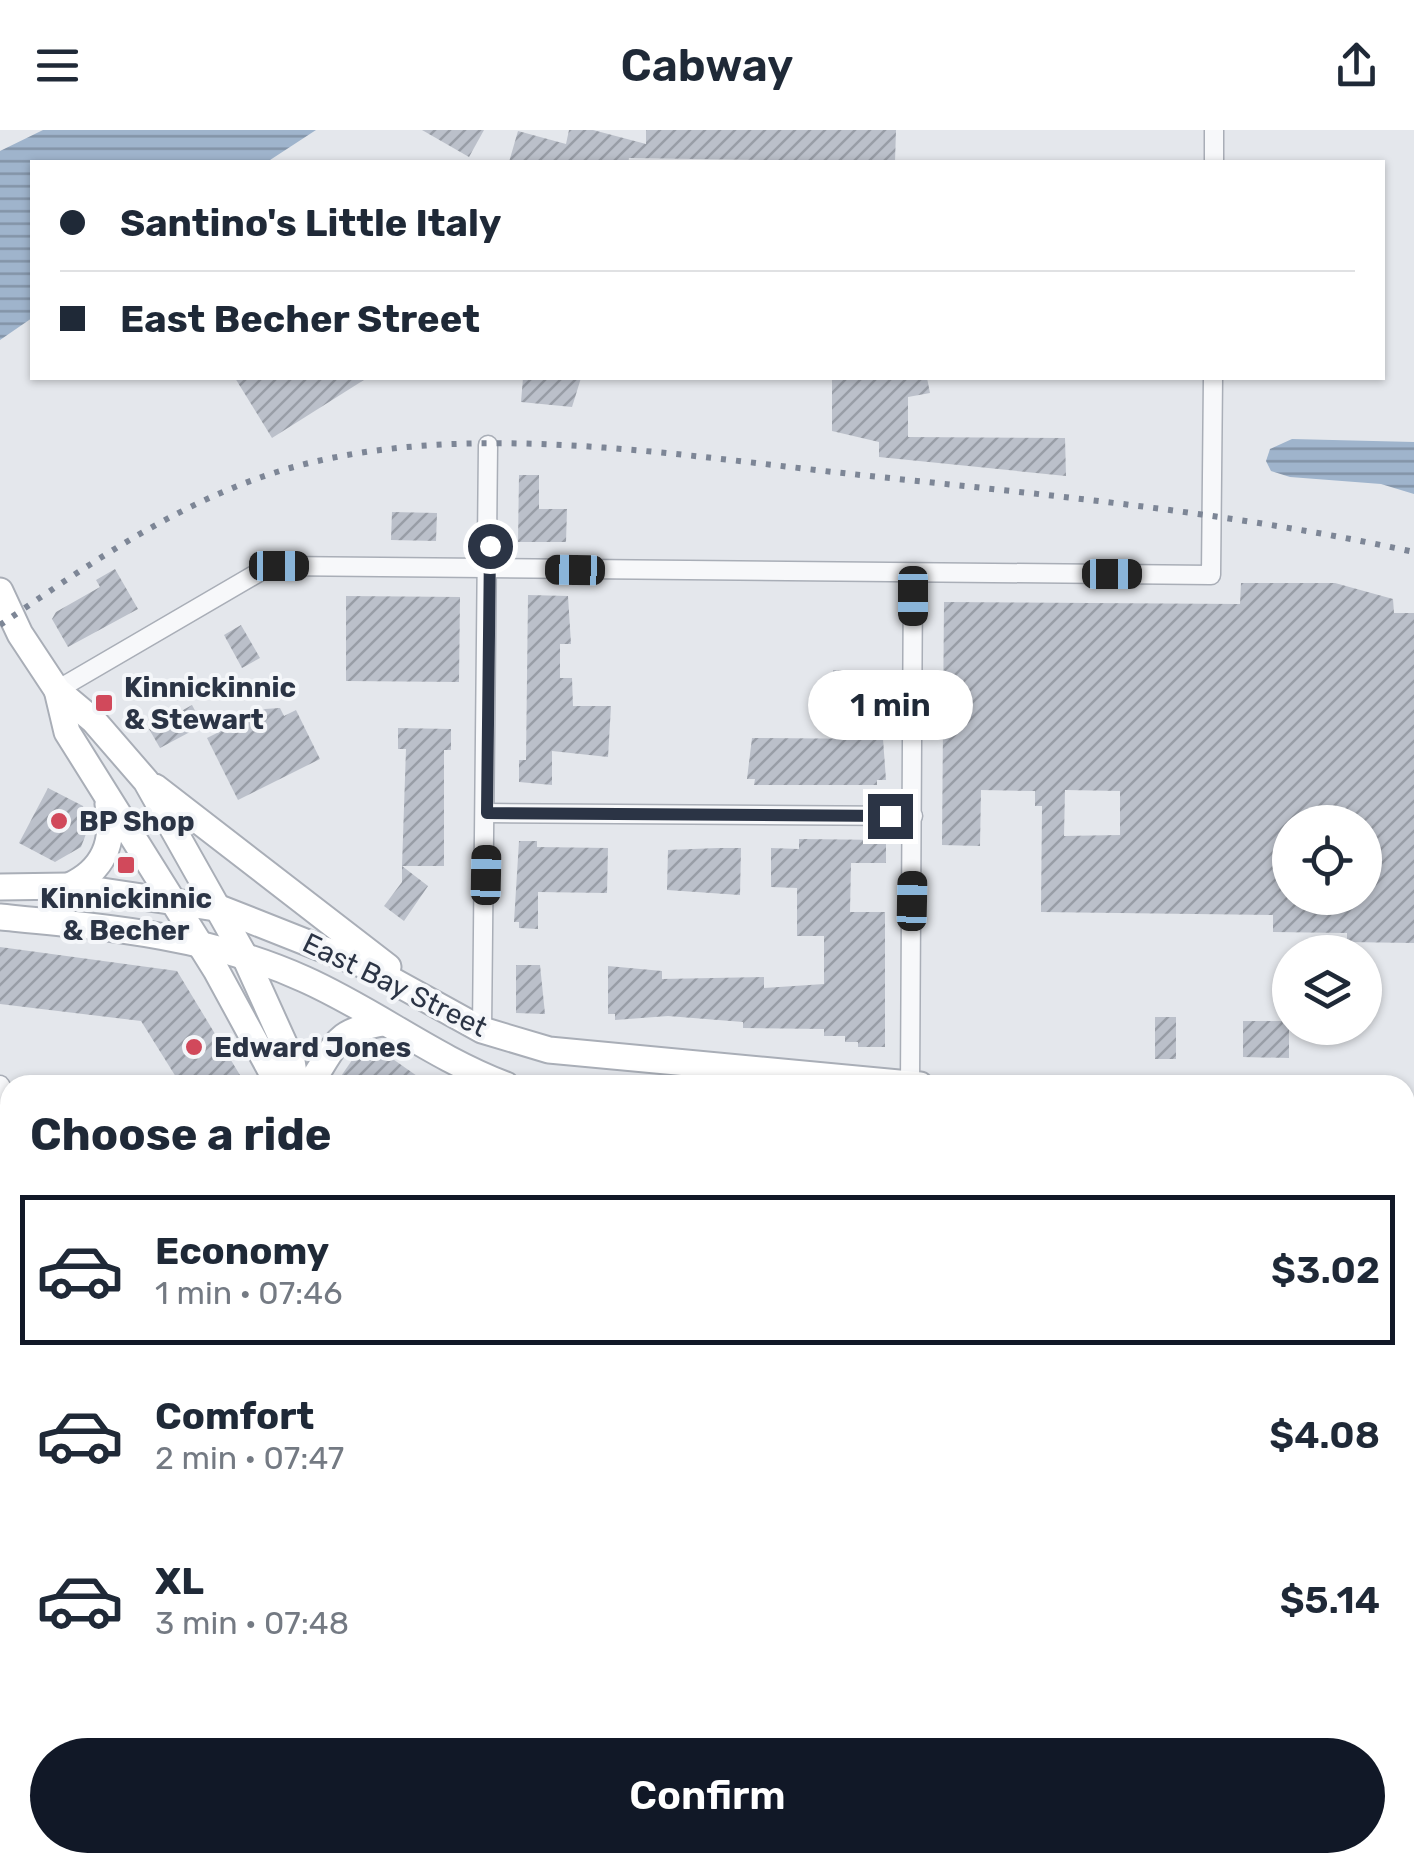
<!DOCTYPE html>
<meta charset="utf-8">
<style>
:root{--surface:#fff;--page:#f2f2f3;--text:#1f2937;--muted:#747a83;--line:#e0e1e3;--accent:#111827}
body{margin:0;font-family:Rubik,sans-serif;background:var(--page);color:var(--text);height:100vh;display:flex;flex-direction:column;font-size:38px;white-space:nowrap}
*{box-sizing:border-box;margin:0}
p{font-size:32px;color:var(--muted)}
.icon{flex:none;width:55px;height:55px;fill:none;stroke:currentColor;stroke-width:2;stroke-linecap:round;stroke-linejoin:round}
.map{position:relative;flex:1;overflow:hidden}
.side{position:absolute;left:0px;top:945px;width:1415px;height:798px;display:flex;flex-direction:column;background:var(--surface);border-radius:30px 30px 0 0;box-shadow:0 2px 8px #0004}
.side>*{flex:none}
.hud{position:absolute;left:30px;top:30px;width:1355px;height:220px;border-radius:0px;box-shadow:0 2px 8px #0004;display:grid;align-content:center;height:220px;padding:0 30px;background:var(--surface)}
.buttons{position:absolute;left:1272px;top:675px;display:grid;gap:20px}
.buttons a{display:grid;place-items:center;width:110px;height:110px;border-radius:50%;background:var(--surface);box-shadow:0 2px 8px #0004;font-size:50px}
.end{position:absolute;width:45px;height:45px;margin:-22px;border:12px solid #2b3445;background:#fff;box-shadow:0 0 0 5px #fff}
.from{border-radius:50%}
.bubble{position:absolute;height:70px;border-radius:35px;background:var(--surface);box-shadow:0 2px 8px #0004;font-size:32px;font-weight:600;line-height:70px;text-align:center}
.car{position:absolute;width:30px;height:60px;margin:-30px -15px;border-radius:12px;box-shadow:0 0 8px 2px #0007;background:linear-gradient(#222 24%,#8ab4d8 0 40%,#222 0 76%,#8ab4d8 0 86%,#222 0)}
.hud b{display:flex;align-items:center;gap:35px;height:95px;font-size:38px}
.hud b+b{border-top:2px solid var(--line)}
.hud i{width:25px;height:25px;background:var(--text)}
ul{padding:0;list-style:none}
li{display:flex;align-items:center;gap:30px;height:150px;margin:0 20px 15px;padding:0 10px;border:5px solid transparent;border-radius:0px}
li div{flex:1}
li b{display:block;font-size:38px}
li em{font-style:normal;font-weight:600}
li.on{border-color:var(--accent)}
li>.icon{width:90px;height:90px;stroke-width:1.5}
h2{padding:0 30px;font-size:45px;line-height:120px}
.cta{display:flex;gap:20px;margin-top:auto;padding:20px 30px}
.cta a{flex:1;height:115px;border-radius:60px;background:var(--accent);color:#fff;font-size:40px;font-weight:600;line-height:115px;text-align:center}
header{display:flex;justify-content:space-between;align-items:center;height:130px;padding:0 30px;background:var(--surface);font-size:45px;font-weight:600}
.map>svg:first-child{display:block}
.water{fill:url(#water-rules)}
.building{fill:url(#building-hatch);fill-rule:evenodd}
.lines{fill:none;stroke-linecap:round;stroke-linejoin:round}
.minor-casing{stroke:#a9aeb7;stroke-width:21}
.secondary-casing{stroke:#a9aeb7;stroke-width:29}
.minor{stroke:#f7f8fa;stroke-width:18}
.secondary{stroke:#fff;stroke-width:25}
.rail{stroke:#7d8696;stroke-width:6;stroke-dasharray:5 10;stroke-linecap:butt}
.route{stroke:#2b3445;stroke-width:12}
.poi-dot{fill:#d1495b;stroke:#f4f6f9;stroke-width:4}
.labels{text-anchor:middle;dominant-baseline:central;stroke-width:8;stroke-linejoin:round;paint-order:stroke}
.poi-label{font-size:28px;font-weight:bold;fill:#2b3445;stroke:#f4f6f9;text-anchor:start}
.street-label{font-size:28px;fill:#2b3445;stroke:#f4f6f9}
</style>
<header><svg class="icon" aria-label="menu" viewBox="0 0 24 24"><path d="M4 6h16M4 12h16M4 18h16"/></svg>Cabway<svg class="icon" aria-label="share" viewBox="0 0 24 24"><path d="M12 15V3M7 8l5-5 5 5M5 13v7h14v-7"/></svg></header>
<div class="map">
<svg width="1414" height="1741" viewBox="0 0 1414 1741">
<defs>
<pattern id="water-rules" width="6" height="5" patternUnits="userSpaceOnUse" patternTransform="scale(2.5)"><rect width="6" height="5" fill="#9fb4cc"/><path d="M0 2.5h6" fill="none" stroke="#8293a7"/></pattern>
<pattern id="building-hatch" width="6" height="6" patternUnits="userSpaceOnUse" patternTransform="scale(2.5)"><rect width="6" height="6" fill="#bbc0ca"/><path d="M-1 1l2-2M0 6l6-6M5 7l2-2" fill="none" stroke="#989da6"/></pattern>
</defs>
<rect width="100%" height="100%" fill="#e4e7ec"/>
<g class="water">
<polygon points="43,0 316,0 267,32 32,32 32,188 0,210 0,21"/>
<polygon points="1292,309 1414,312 1414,364 1381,354 1290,347 1271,341 1266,331 1270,319"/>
</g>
<g class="building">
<polygon points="422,0 484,0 469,27"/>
<polygon points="569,0 593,0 646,14 646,0 896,0 895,32 629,28 628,32 509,32 518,1 566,14"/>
<polygon points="235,248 367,248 272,308"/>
<polygon points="523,248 581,248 572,277 521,272"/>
<polygon points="832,248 927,248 930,263 908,267 908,307 1065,308 1066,346 879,327 879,312 832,301"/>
<polygon points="519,345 539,345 539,379 567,379 566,412 518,412"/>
<polygon points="392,382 437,383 436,411 391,410"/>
<polygon points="115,439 138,479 68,517 52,489 56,482 100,457 96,450"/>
<path d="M1241,453H1335L1393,469L1394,483H1414V813L1347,812V803L1273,802V785L1041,782L1042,676H1035V661L981,660L980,716L942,715L944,472L1240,474ZM1065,660L1120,661V705L1064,706ZM1290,692H1365V768H1290Z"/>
<polygon points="528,465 568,466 571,514 560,514 560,548 572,548 573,576 611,576 608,627 552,621 552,655 519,652 519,630 526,630"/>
<polygon points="346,466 460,467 459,552 346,551"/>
<polygon points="241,495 260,528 242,538 224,505"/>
<rect x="833" y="540" width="42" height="22"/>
<polygon points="192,575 203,595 160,618 149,599"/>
<polygon points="280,578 284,586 296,580 320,629 238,670 207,608 265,579"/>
<polygon points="398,598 451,599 451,620 444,620 444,736 402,736 406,619 398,619"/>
<polygon points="752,608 883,609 886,650 877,650 877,655 754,655 755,649 747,649"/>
<polygon points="48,658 83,676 89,696 81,717 55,732 19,713"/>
<polygon points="799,709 886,710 886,733 851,733 850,782 885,782 885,917 858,917 858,912 845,912 845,906 824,906 824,899 743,898 743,892 668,886 615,890 615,884 608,884 608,836 662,841 662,849 764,847 764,858 824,854 824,806 797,806 797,758 771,757 771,718 799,719"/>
<polygon points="519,711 537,711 537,717 608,718 607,763 538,762 538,799 519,798 519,792 514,792"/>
<polygon points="718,718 741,718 740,765 667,760 668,720"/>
<polygon points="402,736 428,756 404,791 384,776 402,752"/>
<polygon points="0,817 177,841 246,955 181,955 141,891 0,874"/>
<polygon points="516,835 540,835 545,884 516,883"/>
<rect x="1155" y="887" width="21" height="42"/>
<polygon points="1243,891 1289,891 1289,928 1243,927"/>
<polygon points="361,917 377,918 430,955 335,955"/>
</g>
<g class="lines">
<defs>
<g id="minor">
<polyline points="1214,32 1214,0"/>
<polyline points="57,560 261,441 279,436 1211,445 1213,248"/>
<polyline points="487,683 913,686"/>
<polyline points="482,900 488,315"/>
<polyline points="0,955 10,972"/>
<polyline points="910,955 913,443"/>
<polyline points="169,1732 175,1741"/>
<polyline points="461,1732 466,1741"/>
<polyline points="93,1741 105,1732"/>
<polyline points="905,1741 905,1732"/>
<polyline points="1231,1741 1231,1732"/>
</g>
<g id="secondary">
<polyline points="0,461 20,504 57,560 94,591 146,651 244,825 292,931 296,955"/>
<polyline points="57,560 67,602 216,840 271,941 285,955"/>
<polyline points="155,657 388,837"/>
<path d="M69,756C104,740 115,712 108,674"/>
<polyline points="0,757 69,756 222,779 366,836 482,900 549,920 920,955"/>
<path d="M0,787C105,797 207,805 304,849C374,880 434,928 506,955"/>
<path d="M309,955C337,916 331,902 383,893"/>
<polyline points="1405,1002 1414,1002"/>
<polyline points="1405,1042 1414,1043"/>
<polyline points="747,1732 752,1741"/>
</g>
</defs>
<use href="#minor" class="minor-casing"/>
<use href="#secondary" class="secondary-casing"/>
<use href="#minor" class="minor"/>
<use href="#secondary" class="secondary"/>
<path class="rail" d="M0,495C92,432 182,369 290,338C468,288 680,326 861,345C1047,365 1231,382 1414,422"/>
</g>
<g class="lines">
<polyline class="route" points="490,416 487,683 890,686"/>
</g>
<g class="poi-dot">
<rect x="94" y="563" width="20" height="20" rx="5"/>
<circle cx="59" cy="691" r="10"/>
<rect x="116" y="725" width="20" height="20" rx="5"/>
<circle cx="194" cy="917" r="10"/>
</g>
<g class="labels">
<g class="poi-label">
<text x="124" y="557">Kinnickinnic<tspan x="124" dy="32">&amp; Stewart</tspan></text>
<text x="79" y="691">BP Shop</text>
<text x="126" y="768" text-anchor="middle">Kinnickinnic<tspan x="126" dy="32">&amp; Becher</tspan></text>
<text x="214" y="917">Edward Jones</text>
</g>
<g class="street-label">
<text transform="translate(395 855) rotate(26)">East Bay Street</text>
</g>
</g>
</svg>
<div class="buttons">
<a><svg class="icon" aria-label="locate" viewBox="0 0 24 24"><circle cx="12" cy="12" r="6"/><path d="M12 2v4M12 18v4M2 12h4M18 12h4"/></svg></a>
<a><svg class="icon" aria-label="layers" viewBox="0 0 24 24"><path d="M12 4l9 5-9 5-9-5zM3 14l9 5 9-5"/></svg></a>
</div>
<i class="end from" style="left:490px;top:416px"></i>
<i class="end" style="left:890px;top:686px"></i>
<div class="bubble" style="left:808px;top:540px;width:165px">1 min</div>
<i class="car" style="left:279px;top:436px;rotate:90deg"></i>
<i class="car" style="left:575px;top:440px;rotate:271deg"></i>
<i class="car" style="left:1112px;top:444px;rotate:90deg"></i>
<i class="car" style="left:913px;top:466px;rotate:180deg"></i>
<i class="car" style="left:486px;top:745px;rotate:1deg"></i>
<i class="car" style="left:912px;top:771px;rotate:1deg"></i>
<div class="hud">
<b><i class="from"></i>Santino's Little Italy</b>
<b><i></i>East Becher Street</b>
</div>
<section class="side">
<h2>Choose a ride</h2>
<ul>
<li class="on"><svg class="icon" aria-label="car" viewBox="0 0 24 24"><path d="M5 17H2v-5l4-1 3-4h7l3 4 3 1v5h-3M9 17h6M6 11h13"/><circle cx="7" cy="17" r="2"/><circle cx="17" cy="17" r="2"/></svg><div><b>Economy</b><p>1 min · 07:46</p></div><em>$3.02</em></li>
<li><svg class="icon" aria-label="car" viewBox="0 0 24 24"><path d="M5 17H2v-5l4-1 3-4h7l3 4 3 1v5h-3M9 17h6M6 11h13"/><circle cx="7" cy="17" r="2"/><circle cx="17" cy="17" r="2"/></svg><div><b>Comfort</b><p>2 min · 07:47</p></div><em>$4.08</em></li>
<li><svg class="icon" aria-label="car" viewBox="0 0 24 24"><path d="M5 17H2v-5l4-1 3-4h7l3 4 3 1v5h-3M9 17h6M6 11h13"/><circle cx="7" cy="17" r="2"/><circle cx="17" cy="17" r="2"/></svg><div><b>XL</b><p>3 min · 07:48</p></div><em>$5.14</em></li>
</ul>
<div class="cta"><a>Confirm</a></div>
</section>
</div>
